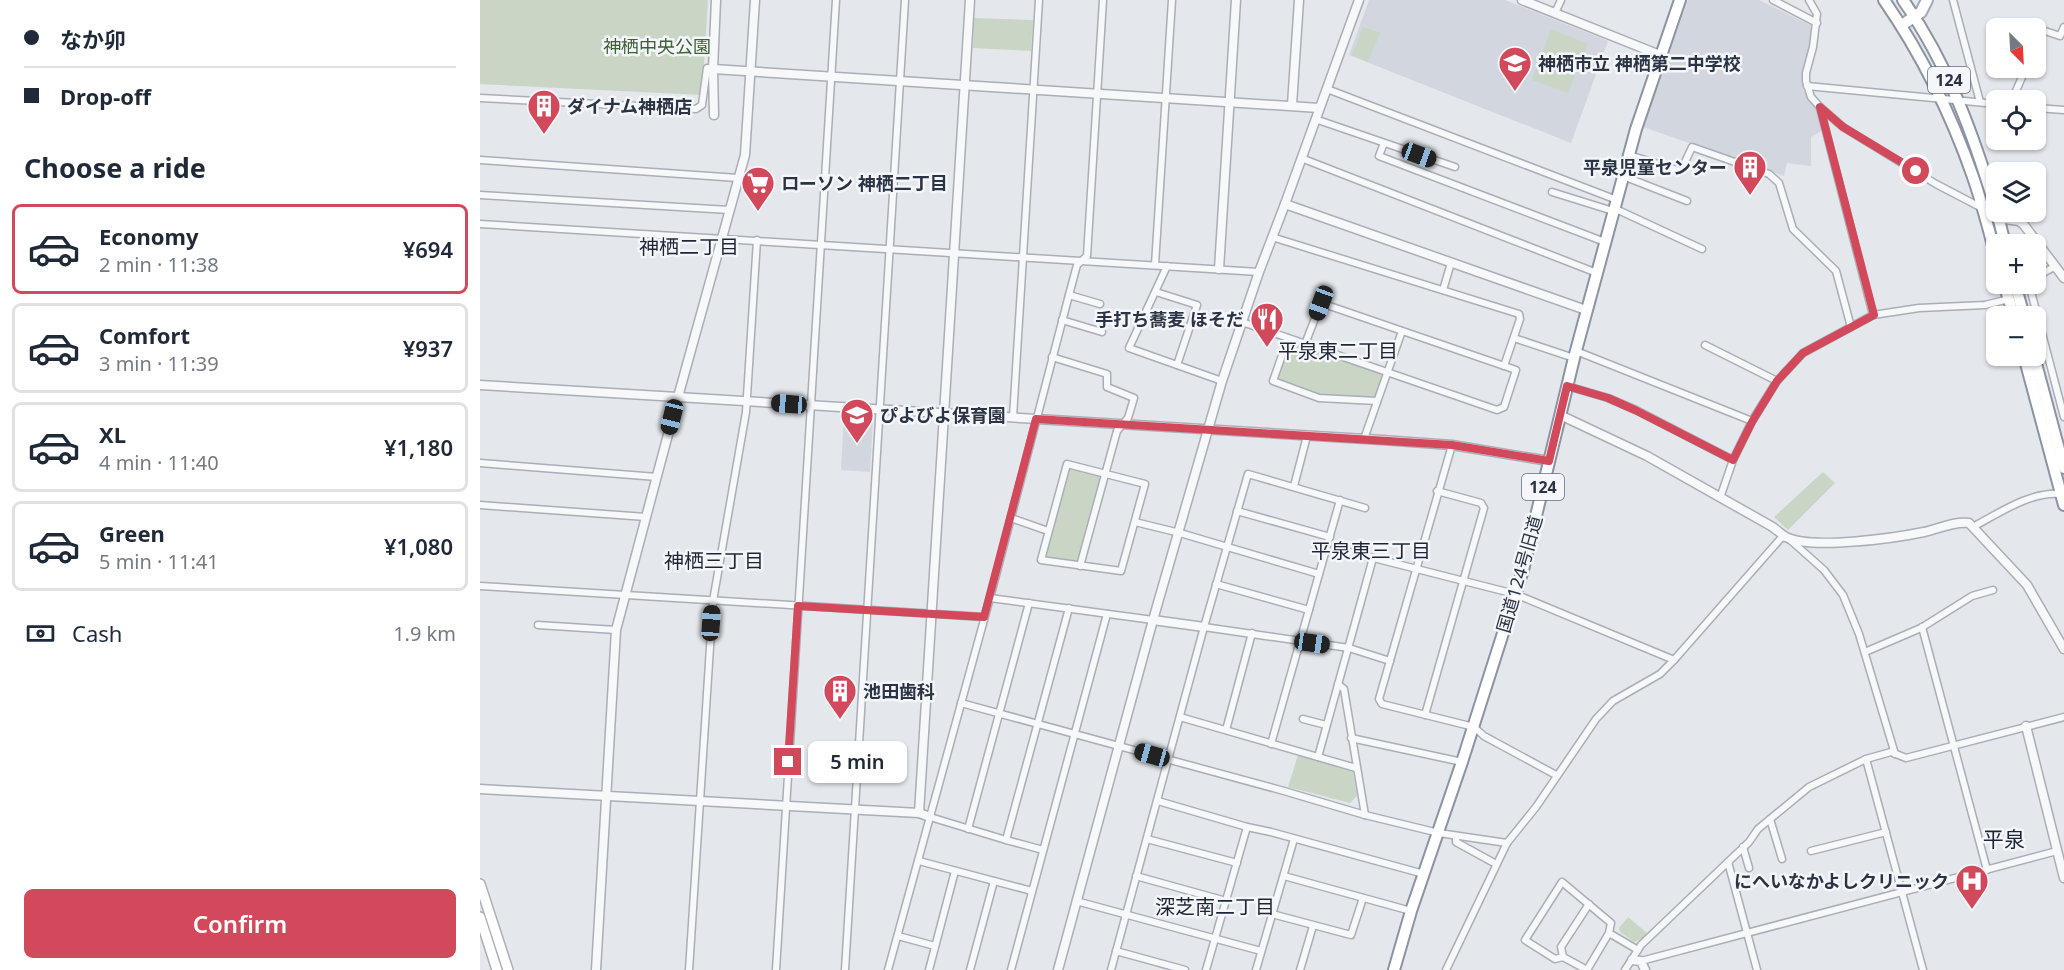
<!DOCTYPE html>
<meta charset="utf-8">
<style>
:root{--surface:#fff;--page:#f2f2f3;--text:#1f2937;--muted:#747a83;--line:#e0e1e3;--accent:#d1495b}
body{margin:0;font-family:"Noto Sans","Noto Sans JP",sans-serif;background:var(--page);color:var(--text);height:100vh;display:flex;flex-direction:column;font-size:22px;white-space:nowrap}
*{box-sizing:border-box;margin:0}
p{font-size:20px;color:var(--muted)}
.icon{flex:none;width:33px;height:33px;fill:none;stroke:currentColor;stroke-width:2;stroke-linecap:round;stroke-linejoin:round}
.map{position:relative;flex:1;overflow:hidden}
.side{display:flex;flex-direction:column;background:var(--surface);width:480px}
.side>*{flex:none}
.hud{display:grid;align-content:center;height:132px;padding:0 24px;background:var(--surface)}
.needle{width:39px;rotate:156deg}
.controls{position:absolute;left:1506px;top:18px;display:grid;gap:12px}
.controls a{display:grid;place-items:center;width:60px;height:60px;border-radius:9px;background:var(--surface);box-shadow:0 2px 4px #0004;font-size:30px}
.end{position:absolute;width:27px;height:27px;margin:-14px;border:8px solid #d1495b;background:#fff;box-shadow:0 0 0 3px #fff}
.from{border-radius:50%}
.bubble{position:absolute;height:42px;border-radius:9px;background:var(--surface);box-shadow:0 2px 4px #0004;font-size:20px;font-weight:600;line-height:42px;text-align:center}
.car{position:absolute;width:18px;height:36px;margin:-18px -9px;border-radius:8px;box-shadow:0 0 4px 2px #0007;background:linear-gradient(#222 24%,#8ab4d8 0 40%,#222 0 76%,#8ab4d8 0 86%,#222 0)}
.hud b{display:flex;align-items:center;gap:21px;height:57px;font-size:22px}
.hud b+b{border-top:2px solid var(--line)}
.hud i{width:15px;height:15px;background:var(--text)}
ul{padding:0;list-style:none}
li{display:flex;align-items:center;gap:18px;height:90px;margin:0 12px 9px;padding:0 12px;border:3px solid var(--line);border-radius:9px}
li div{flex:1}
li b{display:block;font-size:22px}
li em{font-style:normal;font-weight:600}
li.current{border-color:var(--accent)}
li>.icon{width:54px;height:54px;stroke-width:1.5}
h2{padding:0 24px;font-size:27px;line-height:72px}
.pay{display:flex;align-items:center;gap:15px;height:66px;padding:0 24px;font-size:22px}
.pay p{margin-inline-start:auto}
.cta{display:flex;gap:12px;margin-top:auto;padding:12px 24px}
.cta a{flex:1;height:69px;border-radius:9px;background:var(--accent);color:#fff;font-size:24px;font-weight:600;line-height:69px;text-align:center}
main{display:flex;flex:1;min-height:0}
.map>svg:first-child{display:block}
.built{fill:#d2d6de}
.green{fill:#c9d6c5}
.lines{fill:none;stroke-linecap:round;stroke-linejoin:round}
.minor-casing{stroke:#a9aeb7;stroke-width:9}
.tertiary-casing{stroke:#a9aeb7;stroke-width:11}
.secondary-casing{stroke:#a9aeb7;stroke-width:12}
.primary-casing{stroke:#a3abb8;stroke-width:14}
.trunk-casing{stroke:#8b94a3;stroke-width:14}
.minor{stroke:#f7f8fa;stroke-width:6}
.tertiary{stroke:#f7f8fa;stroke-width:8}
.secondary{stroke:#fff;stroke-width:9}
.primary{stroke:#fff;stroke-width:10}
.trunk{stroke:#fff;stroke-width:10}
.route{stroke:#d1495b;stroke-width:8}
.labels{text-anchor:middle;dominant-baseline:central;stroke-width:5;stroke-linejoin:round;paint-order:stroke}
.shield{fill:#f4f6f9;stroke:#676e7b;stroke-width:1.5}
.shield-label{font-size:16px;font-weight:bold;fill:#2b3445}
.park-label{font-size:18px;fill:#3f6138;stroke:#f4f6f9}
.poi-label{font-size:18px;font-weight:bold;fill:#2b3445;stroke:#f4f6f9;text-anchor:start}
.street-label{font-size:18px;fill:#2b3445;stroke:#f4f6f9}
.neighbourhood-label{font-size:20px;fill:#1d2536;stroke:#f4f6f9}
.quarter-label{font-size:21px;fill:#1d2536;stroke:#f4f6f9}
</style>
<main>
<section class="side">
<div class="hud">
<b><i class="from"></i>なか卯</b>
<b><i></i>Drop-off</b>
</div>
<h2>Choose a ride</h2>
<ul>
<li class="current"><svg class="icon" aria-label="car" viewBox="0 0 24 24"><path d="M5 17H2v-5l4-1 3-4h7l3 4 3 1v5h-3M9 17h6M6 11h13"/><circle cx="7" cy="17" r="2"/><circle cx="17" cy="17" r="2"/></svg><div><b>Economy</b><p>2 min · 11:38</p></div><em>¥694</em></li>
<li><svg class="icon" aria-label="car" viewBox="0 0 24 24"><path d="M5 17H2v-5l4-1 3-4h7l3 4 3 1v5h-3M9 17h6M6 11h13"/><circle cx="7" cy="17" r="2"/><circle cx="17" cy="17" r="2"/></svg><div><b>Comfort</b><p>3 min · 11:39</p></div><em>¥937</em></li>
<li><svg class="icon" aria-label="car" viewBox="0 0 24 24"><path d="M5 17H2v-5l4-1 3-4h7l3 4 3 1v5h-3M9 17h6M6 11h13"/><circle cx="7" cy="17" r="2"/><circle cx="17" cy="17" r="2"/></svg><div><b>XL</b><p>4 min · 11:40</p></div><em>¥1,180</em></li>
<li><svg class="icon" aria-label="car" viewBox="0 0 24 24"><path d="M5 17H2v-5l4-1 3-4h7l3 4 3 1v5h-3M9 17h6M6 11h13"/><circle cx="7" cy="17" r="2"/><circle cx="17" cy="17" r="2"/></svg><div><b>Green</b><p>5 min · 11:41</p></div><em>¥1,080</em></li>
</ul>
<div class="pay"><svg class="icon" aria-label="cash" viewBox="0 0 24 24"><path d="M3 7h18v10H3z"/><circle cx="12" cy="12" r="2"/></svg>Cash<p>1.9 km</p></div>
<div class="cta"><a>Confirm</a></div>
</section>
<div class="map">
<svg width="1584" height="970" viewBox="0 0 1584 970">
<rect width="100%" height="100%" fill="#e4e7ec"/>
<g class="built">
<polygon points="889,0 1025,0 1128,41 1091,143 869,55"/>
<polygon points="1208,0 1279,0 1334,27 1323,89 1338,108 1343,130 1331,137 1331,166 1307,163 1304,176 1163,127"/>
<polygon points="364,416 393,418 390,472 361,470"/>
</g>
<g class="green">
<polygon points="0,0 228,0 222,95 0,84"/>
<polygon points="494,18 553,20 551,51 493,48"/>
<polygon points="883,27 900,33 888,62 872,55"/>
<polygon points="1071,29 1108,44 1088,93 1052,80"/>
<polygon points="815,344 901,374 902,377 895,397 837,394 800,380 798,377 809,346"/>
<polygon points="589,467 621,476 598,562 565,557"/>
<polygon points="1343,472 1355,483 1308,530 1294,517"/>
<polygon points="818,755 870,768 873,772 877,796 870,803 808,787"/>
<polygon points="1148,917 1167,933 1162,939 1154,942 1140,932 1139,928"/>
</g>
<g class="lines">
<defs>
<g id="minor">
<polyline points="1293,0 1337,23"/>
<polyline points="1329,0 1337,14 1333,47 1326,73 1326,81 1331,97 1340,107 1363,127 1456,184 1502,208"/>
<polyline points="1473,0 1500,102"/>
<polyline points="1075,13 1081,0"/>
<polyline points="1556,44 1562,30 1580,36 1584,27"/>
<polyline points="1327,86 1516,104"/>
<polyline points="847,89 1137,200"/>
<polyline points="0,98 216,109 222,105 227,68 233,69"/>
<polyline points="1532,100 1546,68"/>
<polyline points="1340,108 1393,315"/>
<polyline points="1556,108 1584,110"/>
<polyline points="835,119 975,167"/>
<polyline points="904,143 899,156 1125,242"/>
<polyline points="1149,155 1201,171 1212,147 1289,174 1299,183 1313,229 1356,271 1371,327"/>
<polyline points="821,158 1117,273"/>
<polyline points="0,160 258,178"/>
<polyline points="1143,176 1207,201"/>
<polyline points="1072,192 1133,211 1138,210 1222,249"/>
<polyline points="0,195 249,210"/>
<polyline points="0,224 779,272"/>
<polyline points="792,237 1039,314 1040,319 1024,366"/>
<polyline points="675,265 692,0"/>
<polyline points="687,266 649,348 742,381"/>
<polyline points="1556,277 1574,267"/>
<polyline points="1549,284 1584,417"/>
<polyline points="1536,288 1544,284"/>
<polyline points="963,290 971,263"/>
<polyline points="676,292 717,305 697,365"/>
<polyline points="589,295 620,304"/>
<polyline points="582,320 622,332"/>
<polyline points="762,322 1017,410 1024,407 1036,370 841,303 825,344"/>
<polyline points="808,338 793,381 839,398 897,401"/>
<polyline points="1034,338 1094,358"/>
<polyline points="1225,345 1297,381"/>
<polyline points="1096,351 1272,421"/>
<polyline points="572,357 627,374 627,387 654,398 648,418 637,431 600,566"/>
<polyline points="1087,386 1128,398 1156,410 1253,460"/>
<polyline points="533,417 559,0"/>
<polyline points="884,439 922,331"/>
<polyline points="972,445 899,699 902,704 994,727 1004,736 1076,775"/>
<polyline points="0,463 177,477"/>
<polygon points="587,464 665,484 641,571 561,560"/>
<polyline points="814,486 827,436"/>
<polyline points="1240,498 1253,460 1272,421 1297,381 1323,353 1393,315 1439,308 1505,305 1529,299"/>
<polyline points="0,505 166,517"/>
<polyline points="757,511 850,537"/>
<polyline points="531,518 568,531"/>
<polyline points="655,522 700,533 839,574"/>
<path d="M1493,527C1519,513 1551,491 1581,494"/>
<polyline points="870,552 1035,594 1194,660"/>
<polyline points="736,584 829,610"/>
<polyline points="0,586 504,617"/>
<polyline points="510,598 673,620"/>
<polyline points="58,625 136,630"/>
<polyline points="724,627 869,648 910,661"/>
<polyline points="1442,627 1507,870"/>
<polyline points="1385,652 1441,628 1492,596 1513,590"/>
<polyline points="858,684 864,689 885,815"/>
<polyline points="481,703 804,791 885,815 959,833 1027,843"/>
<polyline points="945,715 1004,508 1001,503 957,491"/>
<polyline points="700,717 876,768"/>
<polyline points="823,719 846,725"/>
<polyline points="746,730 772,633"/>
<polyline points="871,738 982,762"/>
<polyline points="791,744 860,500"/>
<polyline points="838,757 893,558"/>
<polyline points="1386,759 1443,970"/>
<polyline points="678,801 767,827 791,832 944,874"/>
<polyline points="450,817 526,840 589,608"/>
<polyline points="1290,819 1302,859"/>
<polyline points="488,829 549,603"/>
<polyline points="976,836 976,842 1016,864"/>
<polyline points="667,839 757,863"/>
<polyline points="526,840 563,850"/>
<polyline points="1263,847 1269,868"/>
<polyline points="1331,851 1406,832"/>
<polyline points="439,861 552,891"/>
<polyline points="1248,862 1277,970"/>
<polyline points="656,876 746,901"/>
<polyline points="804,876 931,911"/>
<polyline points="596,901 781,951"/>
<polyline points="792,914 871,935 883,898"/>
<polyline points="1129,933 1131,923 1082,882 1045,940 1075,959 1083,957 1107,970 1129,933 1158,950"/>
<polyline points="418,936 455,946"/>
<polyline points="636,951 705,970"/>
<polyline points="1083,957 1081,947 1109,904"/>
<polyline points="1161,961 1577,851"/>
<polyline points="209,970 233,601 266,412 277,240"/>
<polyline points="296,970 356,0"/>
<polyline points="365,970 425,0"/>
<polyline points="408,970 510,598 589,295 597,265 607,256 623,0"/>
<polyline points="449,970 475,871"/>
<polyline points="490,970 514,881"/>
<polyline points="531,970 627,614"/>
<polyline points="631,970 724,627 768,474 885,508"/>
<polyline points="726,970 767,827"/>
<polyline points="776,970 814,839"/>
<polyline points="820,970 833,926"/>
<polyline points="966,970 1027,843 1056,807 1116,719 1133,701 1180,674 1194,660 1302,537 1308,538 1344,570 1363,595 1379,634 1415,754"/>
<polyline points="1145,970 1161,945 1269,842 1278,829 1329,787 1386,759 1411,752 1426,758 1584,717"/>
</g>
<g id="tertiary">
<polyline points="1042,0 1180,55"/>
<polyline points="233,69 839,108"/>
<polyline points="812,105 819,0"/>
<polyline points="234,115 233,69 236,0"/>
<polyline points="805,204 1106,310"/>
<polyline points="1502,208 1525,219 1539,221 1544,225 1584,278"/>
<polyline points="739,269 756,0"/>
<polyline points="0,385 902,440 972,445 1069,461"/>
<path d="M1080,415L1167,456L1291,526C1296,529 1301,534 1306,537C1331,550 1415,538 1444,532C1458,529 1474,521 1489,523L1547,585L1584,649"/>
<polyline points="673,620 724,627"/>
<polyline points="1546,726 1584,878"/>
<polyline points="0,789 439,813 450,817"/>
<polyline points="439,813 490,0"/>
<polyline points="1152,960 1161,961 1165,970"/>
<polyline points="116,970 136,630 198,397 265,155 275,0"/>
<polyline points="578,970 673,620 742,381 779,272 805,204 879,0"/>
</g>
<g id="secondary">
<polyline points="0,884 28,970"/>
<polyline points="0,917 17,970"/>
</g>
<polyline id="primary" points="1422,25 1441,12 1447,0"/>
<g id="trunk">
<path d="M1404,0C1442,55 1471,114 1493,177C1502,203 1509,230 1516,257"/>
<path d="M1423,0C1468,64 1494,136 1516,210"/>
<polyline points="1517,212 1525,244"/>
<polyline points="1524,284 1534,316"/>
<polyline points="1535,284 1544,316"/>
<polyline points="1544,356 1584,505"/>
<polyline points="1554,356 1584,468"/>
<polyline points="914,970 931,911 982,762 1043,570 1094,358 1156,129 1200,0"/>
</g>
</defs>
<use href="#minor" class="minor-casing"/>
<use href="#tertiary" class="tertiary-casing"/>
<use href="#secondary" class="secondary-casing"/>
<use href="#primary" class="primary-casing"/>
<use href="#trunk" class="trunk-casing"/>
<use href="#minor" class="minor"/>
<use href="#tertiary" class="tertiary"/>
<use href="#secondary" class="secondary"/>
<use href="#primary" class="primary"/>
<use href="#trunk" class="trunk"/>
</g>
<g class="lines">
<polyline class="route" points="308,762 318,606 504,617 556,419 972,445 1069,461 1087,386 1128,398 1155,410 1253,460 1272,422 1297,381 1323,353 1394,315 1340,107 1363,127 1436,171"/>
</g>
<defs>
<symbol id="school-pin" viewBox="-11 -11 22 30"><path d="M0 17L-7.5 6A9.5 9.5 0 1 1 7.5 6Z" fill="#d1495b" stroke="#f4f6f9"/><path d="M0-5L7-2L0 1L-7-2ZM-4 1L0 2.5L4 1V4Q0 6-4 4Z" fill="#fff"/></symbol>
<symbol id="building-pin" viewBox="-11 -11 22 30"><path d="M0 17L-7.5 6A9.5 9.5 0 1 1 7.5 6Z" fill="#d1495b" stroke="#f4f6f9"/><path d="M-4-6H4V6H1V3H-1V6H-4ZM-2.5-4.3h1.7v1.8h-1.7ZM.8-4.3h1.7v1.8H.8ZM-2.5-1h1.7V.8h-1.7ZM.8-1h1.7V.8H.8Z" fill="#fff"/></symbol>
<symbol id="supermarket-pin" viewBox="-11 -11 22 30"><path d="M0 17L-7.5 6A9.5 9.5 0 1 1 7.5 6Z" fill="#d1495b" stroke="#f4f6f9"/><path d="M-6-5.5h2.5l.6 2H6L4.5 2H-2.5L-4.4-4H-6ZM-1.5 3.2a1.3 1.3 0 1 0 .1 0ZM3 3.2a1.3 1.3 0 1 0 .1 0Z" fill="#fff"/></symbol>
<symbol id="restaurant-pin" viewBox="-11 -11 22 30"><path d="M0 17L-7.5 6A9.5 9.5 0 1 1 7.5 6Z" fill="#d1495b" stroke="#f4f6f9"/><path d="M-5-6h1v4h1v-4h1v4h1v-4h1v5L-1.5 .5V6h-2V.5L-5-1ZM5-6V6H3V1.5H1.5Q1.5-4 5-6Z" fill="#fff"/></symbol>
<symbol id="hospital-pin" viewBox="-11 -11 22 30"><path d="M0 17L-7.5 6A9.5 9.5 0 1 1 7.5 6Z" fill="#d1495b" stroke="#f4f6f9"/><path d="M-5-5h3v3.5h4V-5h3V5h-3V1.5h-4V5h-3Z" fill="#fff"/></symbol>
</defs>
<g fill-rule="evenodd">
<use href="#school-pin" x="1016" y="44" width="38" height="52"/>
<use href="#building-pin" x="45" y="87" width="38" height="52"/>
<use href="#building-pin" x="1251" y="148" width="38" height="52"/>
<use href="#supermarket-pin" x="259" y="164" width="38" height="52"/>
<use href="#restaurant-pin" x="768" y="300" width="38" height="52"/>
<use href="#school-pin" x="358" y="396" width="38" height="52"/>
<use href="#building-pin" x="341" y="672" width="38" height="52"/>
<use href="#hospital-pin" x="1473" y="862" width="38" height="52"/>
</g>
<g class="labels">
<g class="shield">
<rect x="1448" y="67" width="42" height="26" rx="4.5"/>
<rect x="1042" y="474" width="42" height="26" rx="4.5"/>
</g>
<g class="shield-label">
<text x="1469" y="80">124</text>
<text x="1063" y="487">124</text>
</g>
<g class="park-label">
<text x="177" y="46">神栖中央公園</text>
</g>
<g class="poi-label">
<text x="1058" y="63">神栖市立 神栖第二中学校</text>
<text x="87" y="106">ダイナム神栖店</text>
<text x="1247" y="167" text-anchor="end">平泉児童センター</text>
<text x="301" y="183">ローソン 神栖二丁目</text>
<text x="764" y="319" text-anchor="end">手打ち蕎麦 ほそだ</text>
<text x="400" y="415">ぴよびよ保育園</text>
<text x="383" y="691">池田歯科</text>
<text x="1469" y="881" text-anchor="end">にへいなかよしクリニック</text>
</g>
<g class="street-label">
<text transform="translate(1039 574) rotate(-74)">国道124号旧道</text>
</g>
<g class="neighbourhood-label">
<text x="209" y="246">神栖二丁目</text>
<text x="858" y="350">平泉東二丁目</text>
<text x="891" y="550">平泉東三丁目</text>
<text x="234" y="560">神栖三丁目</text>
<text x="735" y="906">深芝南二丁目</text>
</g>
<g class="quarter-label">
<text x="1524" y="839">平泉</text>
</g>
</g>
</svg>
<div class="controls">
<a><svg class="needle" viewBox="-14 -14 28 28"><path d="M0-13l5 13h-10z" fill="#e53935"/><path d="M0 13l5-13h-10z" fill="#747a83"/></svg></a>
<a><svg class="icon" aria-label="locate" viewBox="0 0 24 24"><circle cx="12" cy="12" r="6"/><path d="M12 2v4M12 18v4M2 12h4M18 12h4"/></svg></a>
<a><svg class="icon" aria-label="layers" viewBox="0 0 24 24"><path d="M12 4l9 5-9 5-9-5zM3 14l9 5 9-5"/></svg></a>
<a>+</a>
<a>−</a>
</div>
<i class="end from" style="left:1436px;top:171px"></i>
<i class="end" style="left:308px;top:762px"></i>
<div class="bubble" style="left:328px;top:741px;width:99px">5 min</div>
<i class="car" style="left:939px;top:155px;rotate:110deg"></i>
<i class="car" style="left:841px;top:303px;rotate:200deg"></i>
<i class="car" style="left:309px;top:404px;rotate:274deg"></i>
<i class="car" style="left:192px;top:417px;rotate:194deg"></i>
<i class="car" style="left:231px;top:623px;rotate:4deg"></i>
<i class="car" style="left:832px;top:643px;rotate:98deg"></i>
<i class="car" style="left:672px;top:755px;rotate:286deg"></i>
</div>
</main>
